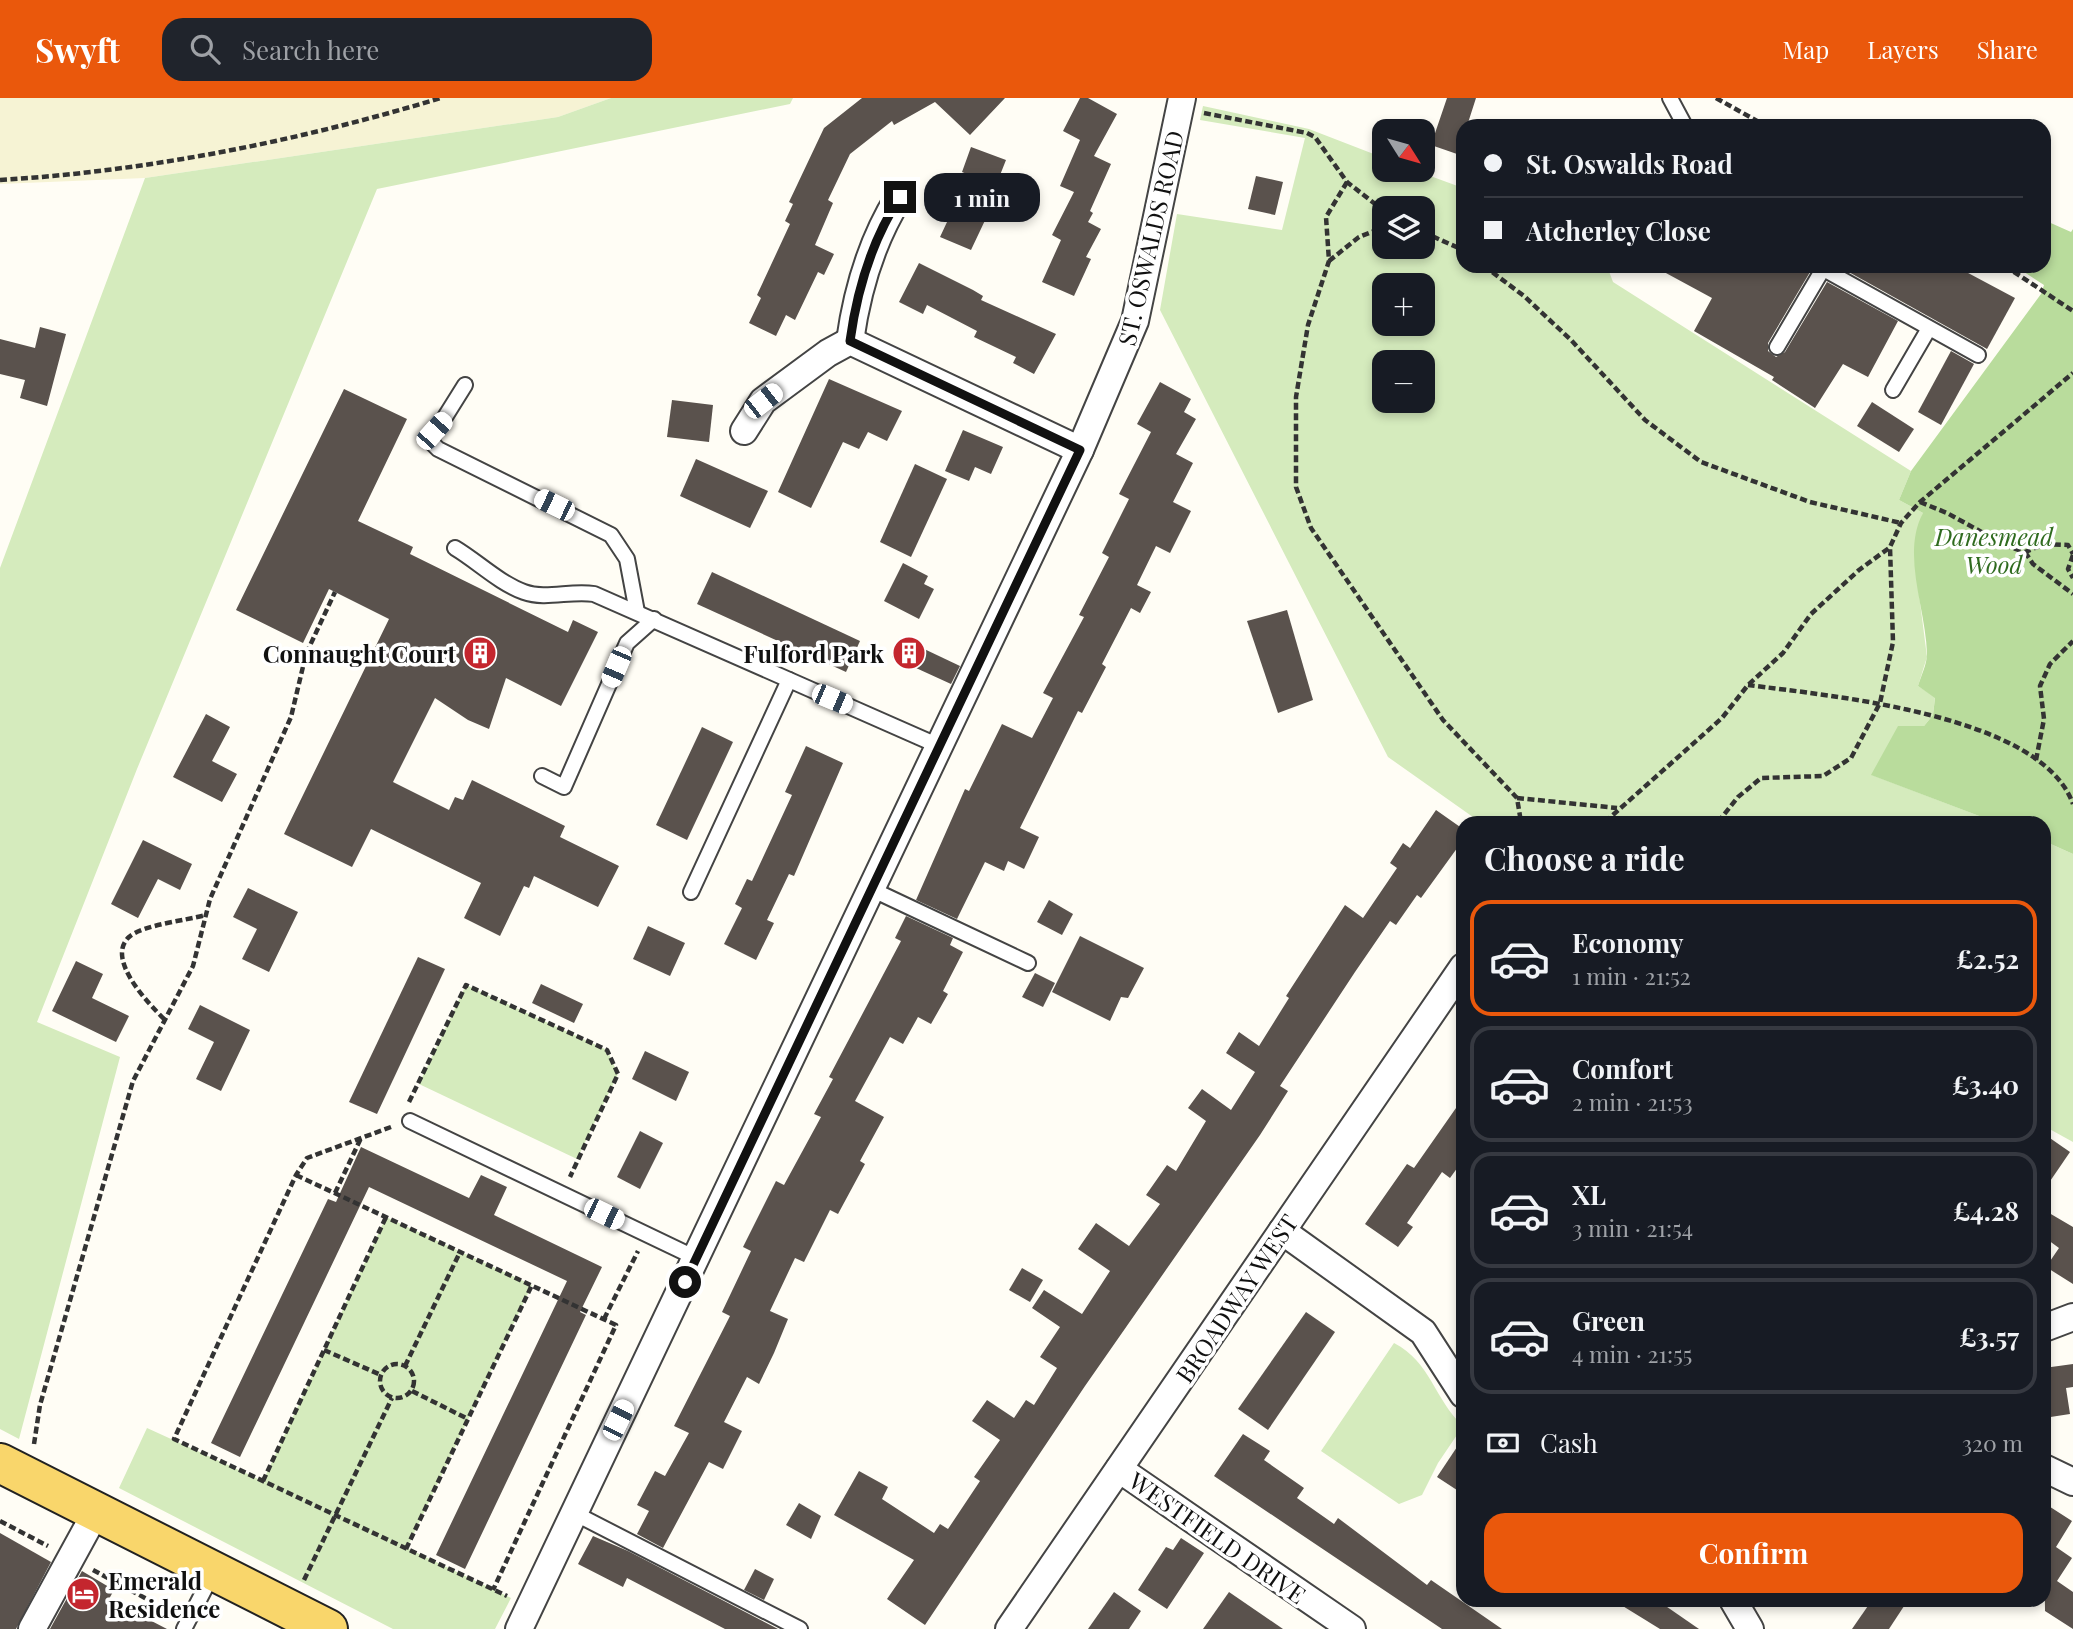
<!DOCTYPE html>
<meta charset="utf-8">
<style>
:root{--surface:#171b24;--page:#20242c;--text:#f1f3f6;--muted:#9ea1a6;--line:#363941;--accent:#ea580c}
body{margin:0;font-family:"Playfair Display",serif;background:var(--page);color:var(--text);height:100vh;display:flex;flex-direction:column;font-size:26px;white-space:nowrap}
*{box-sizing:border-box;margin:0}
p{font-size:23px;color:var(--muted)}
.icon{flex:none;width:38px;height:38px;fill:none;stroke:currentColor;stroke-width:2;stroke-linecap:round;stroke-linejoin:round}
.map{position:relative;flex:1;overflow:hidden}
.sheet{position:absolute;left:1456px;top:718px;width:595px;height:791px;display:flex;flex-direction:column;background:var(--surface);border-radius:21px;box-shadow:0 4px 10px #0003}
.sheet>*{flex:none}
.hud{position:absolute;left:1456px;top:21px;width:595px;height:154px;border-radius:21px;box-shadow:0 4px 10px #0003;display:grid;align-content:center;height:154px;padding:0 28px;background:var(--surface)}
.needle{width:46px;rotate:127deg}
.buttons{position:absolute;left:1372px;top:21px;display:grid;gap:14px}
.buttons a{display:grid;place-items:center;width:63px;height:63px;border-radius:14px;background:var(--surface);box-shadow:0 4px 10px #0003;font-size:35px}
.end{position:absolute;width:32px;height:32px;margin:-16px;border:9px solid #111;background:#fff;box-shadow:0 0 0 4px #fff}
.from{border-radius:50%}
.bubble{position:absolute;height:49px;border-radius:21px;background:var(--surface);box-shadow:0 4px 10px #0003;font-size:23px;font-weight:700;line-height:49px;text-align:center}
.car{position:absolute;width:21px;height:42px;margin:-21px -10px;border-radius:9px;box-shadow:0 0 5px 2px #0007;background:linear-gradient(#fff 24%,#345 0 40%,#fff 0 76%,#345 0 86%,#fff 0)}
.hud b{display:flex;align-items:center;gap:24px;height:66px;font-size:26px}
.hud b+b{border-top:2px solid var(--line)}
.hud i{width:18px;height:18px;background:var(--text)}
ul{padding:0;list-style:none}
li{display:flex;align-items:center;gap:21px;height:116px;margin:0 14px 10px;padding:0 14px;border:4px solid var(--line);border-radius:21px}
li div{flex:1}
li b{display:block;font-size:26px}
li em{font-style:normal;font-weight:700}
li.active{border-color:var(--accent)}
li>.icon{width:63px;height:63px;stroke-width:1.5}
h2{padding:0 28px;font-size:32px;line-height:84px}
.pay{display:flex;align-items:center;gap:18px;height:77px;padding:0 28px;font-size:26px}
.pay p{margin-inline-start:auto}
.action{display:flex;gap:14px;margin-top:auto;padding:14px 28px}
.action a{flex:1;height:80px;border-radius:21px;background:var(--accent);color:#fff;font-size:28px;font-weight:700;line-height:80px;text-align:center}
header{display:flex;align-items:center;gap:42px;box-sizing:border-box;height:98px;padding:0 35px;background:var(--accent);color:#fff}
header strong{font-size:33px}
nav{display:flex;gap:38px;margin-inline-start:auto;font-size:24px}
.search{width:490px;height:63px;background:var(--page);display:flex;align-items:center;gap:18px;box-sizing:border-box;padding:0 24px;border-radius:21px;color:var(--muted);font-size:26px}
.map>svg:first-child{display:block}
.farmland{fill:#f6f3d4}
.green{fill:#d5ebbd;fill-rule:evenodd}
.forest{fill:#b9dc9c}
.building{fill:#5a524d}
.lines{fill:none;stroke-linecap:round;stroke-linejoin:round}
.service-casing{stroke:#444;stroke-width:18}
.minor-casing{stroke:#444;stroke-width:30}
.primary-casing{stroke:#222;stroke-width:42}
.path{stroke:#333;stroke-width:4.5;stroke-dasharray:7 3.5;stroke-linecap:butt}
.service{stroke:#fff;stroke-width:14}
.minor{stroke:#fff;stroke-width:26}
.primary{stroke:#f9d66b;stroke-width:38}
.route{stroke:#111;stroke-width:9}
.labels{text-anchor:middle;dominant-baseline:central;stroke-width:7;stroke-linejoin:round;paint-order:stroke}
.street-label{font-size:24px;fill:#111;stroke:#fff}
.park-label{font-size:24px;font-style:italic;fill:#2f6b1f;stroke:#fff}
.poi-label{font-size:24px;font-weight:bold;fill:#111;stroke:#fff;text-anchor:end}
</style>
<header>
<strong>Swyft</strong>
<div class="search"><svg class="icon" aria-label="search" viewBox="0 0 24 24"><circle cx="10" cy="10" r="6"/><path d="M15 15l6 6"/></svg>Search here</div>
<nav><a>Map</a><a>Layers</a><a>Share</a></nav>
</header>
<div class="map">
<svg width="2073" height="1531" viewBox="0 0 2073 1531">
<rect width="100%" height="100%" fill="#fffdf5"/>
<polygon class="farmland" points="0,0 611,0 558,19 145,80 0,86"/>
<g class="green">
<polygon points="611,0 793,0 790,6 377,91 137,671 37,924 120,959 19,1341 0,1331 0,470 145,80 558,19"/>
<path d="M1203,8L1309,31L1384,60V72H1414L1463,90V168H1607L1613,184L1911,373L1899,402L1923,415L1915,465L1927,559L1918,588L1935,599L1933,617L1924,628L1872,677L1995,724H1480L1388,659L1160,212L1177,116L1282,132L1305,40L1200,22ZM1384,110H1423V149H1384ZM1384,187H1423V226H1384ZM1384,264H1423V303H1384Z"/>
<polygon points="2044,743 2073,756 2073,1044 2044,1028"/>
<polygon points="466,887 607,952 618,976 577,1061 419,986"/>
<polygon points="386,1119 532,1187 407,1450 511,1500 495,1531 393,1531 119,1390 147,1330 263,1383"/>
<path d="M1394,1245C1431,1264 1434,1301 1463,1328L1438,1365L1422,1397L1399,1406L1321,1353Z"/>
</g>
<path class="forest" d="M2044,122L2071,134L2073,131V756L2044,743V724H1995L1871,677L1898,628H1924L1933,617L1935,600L1918,588C1921,578 1927,566 1927,556C1926,511 1901,456 1923,415L1899,402L1911,373L2041,196L2044,187L2015,168H2044Z"/>
<g class="building">
<polygon points="862,0 1005,0 970,37 935,4 894,27 892,23 850,56 828,102 833,105 815,147 834,156 824,177 818,174 795,222 786,217 776,238 749,225 761,200 757,197 790,126 785,123 793,106 789,104 824,30"/>
<polygon points="1080,0 1088,0 1117,16 1094,58 1111,66 1090,113 1093,115 1088,124 1101,131 1086,159 1091,161 1074,198 1042,184 1061,142 1052,137 1074,94 1060,88 1080,42 1063,33"/>
<polygon points="1447,0 1476,0 1467,28 1463,28 1457,56 1431,47"/>
<polygon points="971,49 1006,62 985,115 988,116 971,152 940,139 969,77 962,74"/>
<polygon points="1256,78 1283,84 1275,117 1248,111"/>
<polygon points="919,165 973,192 983,198 981,202 1056,236 1034,276 1013,265 1016,259 974,239 977,233 927,207 923,216 899,204"/>
<polygon points="1653,168 1808,168 1810,174 1768,245 1768,253 1776,259 1785,254 1827,184 1898,223 1868,279 1843,266 1815,310 1772,282 1774,279 1694,233 1712,200"/>
<polygon points="1838,168 1955,168 2015,200 1987,251"/>
<polygon points="40,229 66,236 47,308 20,300 25,282 0,276 0,241 35,250"/>
<polygon points="1951,253 1974,266 1941,327 1918,314"/>
<polygon points="829,281 902,313 887,343 868,334 859,351 843,344 811,410 778,394"/>
<polygon points="1160,284 1191,301 1184,314 1196,321 1176,356 1193,365 1173,404 1191,413 1170,455 1156,448 1137,487 1151,494 1140,515 1131,510 1102,566 1106,569 1082,615 1078,613 1020,730 1039,739 1024,771 1008,763 1004,773 985,764 957,821 916,802 965,691 969,693 1002,626 1032,640 1053,600 1043,595 1084,519 1079,517 1109,459 1102,455 1129,401 1119,396 1151,334 1137,326"/>
<polygon points="344,291 407,321 358,423 413,449 410,456 568,534 573,522 598,534 561,608 506,580 489,631 468,622 435,600 393,684 449,712 455,699 463,702 472,682 565,728 560,739 619,768 598,809 534,778 529,790 524,788 500,838 464,820 481,785 371,731 352,769 284,736 389,521 329,491 303,545 236,512"/>
<polygon points="672,302 713,307 709,344 667,339"/>
<polygon points="1872,304 1914,331 1899,354 1857,328"/>
<polygon points="963,332 1003,349 991,376 975,369 969,383 945,373"/>
<polygon points="696,361 768,393 750,430 680,398"/>
<polygon points="915,366 947,381 911,459 880,444"/>
<polygon points="903,465 928,478 924,486 934,491 919,521 884,503"/>
<polygon points="712,474 860,543 846,574 697,506"/>
<polygon points="1287,512 1313,602 1278,615 1247,523"/>
<polygon points="901,540 960,568 951,586 892,559"/>
<polygon points="206,616 230,629 212,663 237,676 222,704 173,679"/>
<polygon points="702,629 733,644 687,742 656,727"/>
<polygon points="806,648 843,665 794,778 789,776 767,822 774,825 756,862 724,846 742,810 735,806 747,781 752,783 792,697 785,694"/>
<polygon points="1436,712 1463,731 1463,742 1421,800 1417,797 1396,827 1390,823 1355,874 1280,988 1288,993 1260,1037 1085,1288 925,1527 887,1501 914,1462 834,1417 859,1373 888,1389 882,1401 934,1435 940,1426 948,1431 980,1383 974,1379 1000,1342 972,1323 987,1302 1014,1320 1026,1302 1034,1307 1057,1270 1040,1259 1060,1229 1032,1210 1044,1192 1082,1216 1110,1173 1078,1151 1096,1125 1129,1148 1160,1106 1146,1097 1167,1067 1176,1073 1206,1023 1188,1010 1202,991 1231,1012 1255,974 1226,955 1239,934 1259,948 1289,900 1286,898 1345,807 1363,820 1397,770 1390,765 1403,745 1410,750"/>
<polygon points="143,742 192,766 180,792 158,781 138,820 111,806"/>
<polygon points="248,790 298,814 269,874 242,861 257,831 233,819"/>
<polygon points="1049,802 1073,816 1062,837 1037,824"/>
<polygon points="906,818 953,840 950,847 963,854 943,893 948,896 931,926 918,919 903,946 890,939 855,1003 884,1019 860,1063 865,1066 838,1116 830,1112 804,1164 795,1160 770,1213 788,1221 774,1255 759,1286 747,1279 724,1324 742,1333 723,1371 709,1364 663,1450 637,1436 649,1413 637,1407 655,1373 665,1378 689,1335 674,1328 730,1218 722,1214 751,1153 743,1149 776,1083 784,1087 821,1019 814,1016 833,981 829,979 901,843 895,840"/>
<polygon points="648,828 685,845 670,878 633,861"/>
<polygon points="1080,838 1144,870 1128,900 1121,899 1110,923 1052,894"/>
<polygon points="418,859 445,871 377,1016 349,1004"/>
<polygon points="76,863 103,876 92,900 129,918 116,944 52,913"/>
<polygon points="1035,875 1055,885 1043,909 1022,899"/>
<polygon points="541,886 583,906 574,925 532,905"/>
<polygon points="200,907 250,932 221,993 196,981 214,944 188,931"/>
<polygon points="645,953 689,974 676,1003 632,981"/>
<polygon points="1463,1000 1463,1062 1450,1080 1442,1074 1407,1125 1413,1129 1398,1149 1365,1126 1407,1066 1414,1070"/>
<polygon points="640,1033 663,1045 640,1091 617,1079"/>
<polygon points="2044,1036 2070,1054 2044,1092"/>
<polygon points="361,1049 469,1100 481,1077 507,1089 494,1117 602,1169 580,1214 586,1217 465,1471 436,1457 567,1183 369,1089 240,1359 211,1345 328,1101 336,1104"/>
<polygon points="2044,1112 2073,1129 2073,1186 2046,1169 2059,1150 2044,1139"/>
<polygon points="1022,1170 1043,1182 1030,1204 1009,1192"/>
<polygon points="1306,1214 1335,1234 1268,1332 1238,1311"/>
<polygon points="2073,1266 2073,1289 2066,1290 2070,1316 2044,1320 2044,1270"/>
<polygon points="1243,1336 1270,1353 1264,1362 1304,1390 1297,1400 1334,1426 1338,1420 1427,1487 1431,1482 1502,1531 1442,1531 1214,1378"/>
<polygon points="1463,1340 1463,1396 1437,1379"/>
<polygon points="799,1405 821,1418 811,1441 786,1427"/>
<polygon points="2044,1405 2072,1423 2056,1449 2072,1460 2057,1483 2073,1494 2073,1531 2045,1513"/>
<polygon points="0,1435 51,1464 16,1531 0,1531"/>
<polygon points="593,1438 628,1453 778,1531 725,1531 627,1480 623,1489 578,1466"/>
<polygon points="1181,1440 1204,1455 1167,1511 1138,1492 1166,1449 1173,1452"/>
<polygon points="755,1471 774,1481 764,1502 744,1492"/>
<polygon points="82,1473 114,1492 109,1501 167,1531 50,1531"/>
<polygon points="1114,1494 1141,1513 1129,1531 1088,1531"/>
<polygon points="1229,1494 1283,1531 1203,1531"/>
<polygon points="1613,1502 1657,1502 1699,1531 1660,1531"/>
<polygon points="1872,1502 1908,1502 1889,1531 1852,1531"/>
</g>
<g class="lines">
<defs>
<g id="service">
<polyline points="1670,0 1685,28"/>
<polyline points="1818,168 1978,257"/>
<polyline points="1777,249 1823,171"/>
<polyline points="465,287 430,343 438,351 611,437 627,461 637,514"/>
<polyline points="1893,292 1928,232"/>
<path d="M455,450C477,463 499,485 524,494C546,502 571,492 594,496L939,648"/>
<polyline points="542,678 564,689 627,545 654,521"/>
<polyline points="871,791 1028,865"/>
<polyline points="691,794 789,582"/>
<polyline points="410,1023 696,1160"/>
<polyline points="574,1415 800,1531"/>
<polyline points="184,1531 213,1475"/>
</g>
<g id="minor">
<path d="M850,243C857,193 872,142 899,99"/>
<polyline points="744,333 763,303 828,255 850,243 1080,352"/>
<polyline points="1282,1133 1423,1234 1463,1296"/>
<polyline points="2044,1230 2073,1219"/>
<polyline points="2044,1370 2073,1384"/>
<polyline points="1119,1371 1352,1531"/>
<polyline points="1733,1502 1750,1531"/>
<polyline points="32,1531 96,1414"/>
<polyline points="519,1531 1080,352 1135,223 1182,0"/>
<polyline points="1009,1531 1463,869"/>
</g>
<polyline id="primary" points="0,1365 328,1531"/>
</defs>
<use href="#service" class="service-casing"/>
<use href="#minor" class="minor-casing"/>
<use href="#primary" class="primary-casing"/>
<g class="path">
<polyline points="1716,0 1766,28"/>
<polyline points="1204,15 1307,35 1315,39 1347,84 1384,113"/>
<path d="M0,82C149,73 298,43 441,0"/>
<polyline points="1347,84 1326,119 1329,163 1308,227 1296,299 1296,389 1311,430 1443,622 1517,700 1521,724"/>
<polyline points="1423,134 1463,152"/>
<polyline points="1329,163 1359,139 1384,129"/>
<polyline points="1484,168 1524,198 1571,242 1645,322 1701,364 1810,404 1901,425"/>
<polyline points="2005,168 2073,213"/>
<polyline points="1920,404 1947,415 2007,448 2025,454 2045,446 2068,447 2073,456"/>
<polyline points="2025,454 2033,466 2073,496"/>
<polyline points="2073,457 2068,471 2073,480"/>
<path d="M1748,587C1830,598 2041,616 2073,706"/>
<polyline points="2036,662 2044,621 2040,588 2050,566 2073,543"/>
<polyline points="1517,700 1617,710"/>
<polyline points="1605,724 1722,620 1748,587 1783,555 1811,516 1859,472 1889,450"/>
<polyline points="1718,724 1738,699 1761,680 1823,678 1851,660 1880,605 1893,544 1890,449 1901,425 1920,404 2073,275"/>
<path d="M164,921C149,906 105,861 129,839C142,827 188,822 206,817"/>
<polyline points="409,1004 466,887 607,952 618,976 570,1079"/>
<polyline points="391,1029 307,1060 296,1077 174,1341 507,1498"/>
<polyline points="296,1077 616,1227 493,1492"/>
<polyline points="335,1095 361,1040"/>
<polyline points="604,1221 638,1153"/>
<polyline points="324,1252 381,1277"/>
<circle cx="397" cy="1283" r="17"/>
<polyline points="405,1268 460,1154"/>
<polyline points="412,1293 468,1321"/>
<polyline points="34,1346 40,1307 133,983 193,868 210,801 291,619 306,556 335,494"/>
<polyline points="263,1383 386,1119"/>
<polyline points="0,1423 48,1448"/>
<polyline points="406,1451 532,1187"/>
<polyline points="93,1472 171,1514"/>
<polyline points="304,1482 392,1300"/>
</g>
<use href="#service" class="service"/>
<use href="#minor" class="minor"/>
<use href="#primary" class="primary"/>
</g>
<g class="lines">
<path class="route" d="M685,1184L1080,352L850,243C857,192 872,142 900,99"/>
</g>
<defs>
<symbol id="building-disc" viewBox="-11 -11 22 22"><circle r="9.5" fill="#c4262e" stroke="#fff"/><path d="M-4-6H4V6H1V3H-1V6H-4ZM-2.5-4.3h1.7v1.8h-1.7ZM.8-4.3h1.7v1.8H.8ZM-2.5-1h1.7V.8h-1.7ZM.8-1h1.7V.8H.8Z" fill="#fff"/></symbol>
<symbol id="hotel-disc" viewBox="-11 -11 22 22"><circle r="9.5" fill="#c4262e" stroke="#fff"/><path d="M-6-4.5h1.5V1H6V5H4.5V3h-9V5H-6ZM-4 0a1.8 1.8 0 1 1 3.6 0ZM.5 0V-2.5h3Q6-2.5 6 0Z" fill="#fff"/></symbol>
</defs>
<g fill-rule="evenodd">
<use href="#building-disc" x="461" y="536" width="38" height="38"/>
<use href="#building-disc" x="890" y="536" width="38" height="38"/>
<use href="#hotel-disc" x="64" y="1477" width="38" height="38"/>
</g>
<g class="labels">
<g class="street-label">
<text transform="translate(1150 140) rotate(-77)">ST. OSWALDS ROAD</text>
<text transform="translate(1236 1200) rotate(-56)">BROADWAY WEST</text>
<text transform="translate(1218 1439) rotate(35)">WESTFIELD DRIVE</text>
</g>
<g class="park-label">
<text x="1994" y="438">Danesmead<tspan x="1994" dy="28">Wood</tspan></text>
</g>
<g class="poi-label">
<text x="456" y="555">Connaught Court</text>
<text x="884" y="555">Fulford Park</text>
<text x="108" y="1482" text-anchor="start">Emerald<tspan x="108" dy="28">Residence</tspan></text>
</g>
</g>
</svg>
<div class="buttons">
<a><svg class="needle" viewBox="-14 -14 28 28"><path d="M0-13l5 13h-10z" fill="#e53935"/><path d="M0 13l5-13h-10z" fill="#9ea1a6"/></svg></a>
<a><svg class="icon" aria-label="layers" viewBox="0 0 24 24"><path d="M12 4l9 5-9 5-9-5zM3 14l9 5 9-5"/></svg></a>
<a>+</a>
<a>−</a>
</div>
<i class="end from" style="left:685px;top:1184px"></i>
<i class="end" style="left:900px;top:99px"></i>
<div class="bubble" style="left:924px;top:75px;width:116px">1 min</div>
<i class="car" style="left:763px;top:303px;rotate:52deg"></i>
<i class="car" style="left:434px;top:333px;rotate:42deg"></i>
<i class="car" style="left:554px;top:407px;rotate:296deg"></i>
<i class="car" style="left:616px;top:569px;rotate:203deg"></i>
<i class="car" style="left:832px;top:601px;rotate:113deg"></i>
<i class="car" style="left:604px;top:1116px;rotate:116deg"></i>
<i class="car" style="left:618px;top:1322px;rotate:26deg"></i>
<div class="hud">
<b><i class="from"></i>St. Oswalds Road</b>
<b><i></i>Atcherley Close</b>
</div>
<section class="sheet">
<h2>Choose a ride</h2>
<ul>
<li class="active"><svg class="icon" aria-label="car" viewBox="0 0 24 24"><path d="M5 17H2v-5l4-1 3-4h7l3 4 3 1v5h-3M9 17h6M6 11h13"/><circle cx="7" cy="17" r="2"/><circle cx="17" cy="17" r="2"/></svg><div><b>Economy</b><p>1 min · 21:52</p></div><em>£2.52</em></li>
<li><svg class="icon" aria-label="car" viewBox="0 0 24 24"><path d="M5 17H2v-5l4-1 3-4h7l3 4 3 1v5h-3M9 17h6M6 11h13"/><circle cx="7" cy="17" r="2"/><circle cx="17" cy="17" r="2"/></svg><div><b>Comfort</b><p>2 min · 21:53</p></div><em>£3.40</em></li>
<li><svg class="icon" aria-label="car" viewBox="0 0 24 24"><path d="M5 17H2v-5l4-1 3-4h7l3 4 3 1v5h-3M9 17h6M6 11h13"/><circle cx="7" cy="17" r="2"/><circle cx="17" cy="17" r="2"/></svg><div><b>XL</b><p>3 min · 21:54</p></div><em>£4.28</em></li>
<li><svg class="icon" aria-label="car" viewBox="0 0 24 24"><path d="M5 17H2v-5l4-1 3-4h7l3 4 3 1v5h-3M9 17h6M6 11h13"/><circle cx="7" cy="17" r="2"/><circle cx="17" cy="17" r="2"/></svg><div><b>Green</b><p>4 min · 21:55</p></div><em>£3.57</em></li>
</ul>
<div class="pay"><svg class="icon" aria-label="cash" viewBox="0 0 24 24"><path d="M3 7h18v10H3z"/><circle cx="12" cy="12" r="2"/></svg>Cash<p>320 m</p></div>
<div class="action"><a>Confirm</a></div>
</section>
</div>
